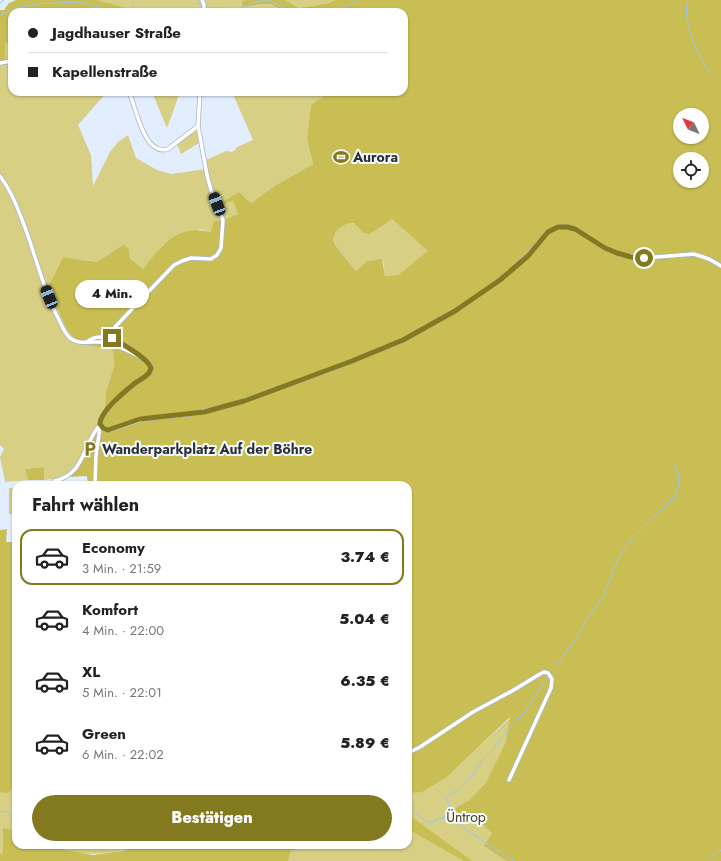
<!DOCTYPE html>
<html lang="de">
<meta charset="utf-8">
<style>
:root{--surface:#fff;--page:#f2f2f2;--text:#222;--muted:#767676;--line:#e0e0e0;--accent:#837a20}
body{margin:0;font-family:Jost,sans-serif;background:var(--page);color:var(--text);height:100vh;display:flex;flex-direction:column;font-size:15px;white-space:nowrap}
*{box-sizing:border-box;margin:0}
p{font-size:13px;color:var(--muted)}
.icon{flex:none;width:22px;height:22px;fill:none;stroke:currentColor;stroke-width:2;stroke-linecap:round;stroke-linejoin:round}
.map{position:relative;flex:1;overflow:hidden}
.drawer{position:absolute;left:12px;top:481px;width:400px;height:368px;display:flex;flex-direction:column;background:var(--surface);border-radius:12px;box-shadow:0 1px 3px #0004}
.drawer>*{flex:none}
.banner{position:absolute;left:8px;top:8px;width:400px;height:88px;border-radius:12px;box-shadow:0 1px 3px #0004;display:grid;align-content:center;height:88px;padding:0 20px;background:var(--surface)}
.needle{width:26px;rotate:313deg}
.tools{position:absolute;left:673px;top:108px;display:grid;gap:8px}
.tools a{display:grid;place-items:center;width:36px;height:36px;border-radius:50%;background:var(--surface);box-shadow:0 1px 3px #0004;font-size:20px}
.end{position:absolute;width:18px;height:18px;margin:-9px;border:5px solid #837a20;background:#fff;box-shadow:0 0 0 2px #fff}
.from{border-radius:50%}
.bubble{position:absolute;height:28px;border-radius:14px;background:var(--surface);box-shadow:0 1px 3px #0004;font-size:13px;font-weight:800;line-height:28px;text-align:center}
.car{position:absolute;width:12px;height:24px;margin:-12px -6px;border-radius:5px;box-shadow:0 0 3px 1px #0007;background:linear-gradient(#222 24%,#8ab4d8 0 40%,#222 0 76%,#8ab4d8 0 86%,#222 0)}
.banner b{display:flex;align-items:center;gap:14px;height:38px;font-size:15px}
.banner b+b{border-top:1px solid var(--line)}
.banner i{width:10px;height:10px;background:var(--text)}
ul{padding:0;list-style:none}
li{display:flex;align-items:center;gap:12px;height:56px;margin:0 8px 6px;padding:0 12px;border:2px solid transparent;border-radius:12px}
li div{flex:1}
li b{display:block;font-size:15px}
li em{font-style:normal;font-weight:800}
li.active{border-color:var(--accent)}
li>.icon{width:36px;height:36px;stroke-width:1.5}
h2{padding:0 20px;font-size:18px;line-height:48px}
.button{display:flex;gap:8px;margin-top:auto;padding:8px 20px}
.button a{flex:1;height:46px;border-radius:24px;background:var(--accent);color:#fff;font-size:16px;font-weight:800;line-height:46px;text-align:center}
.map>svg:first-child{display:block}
.green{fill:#d6cf84}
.forest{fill:#c9be53;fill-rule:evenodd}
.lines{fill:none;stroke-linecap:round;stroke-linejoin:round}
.stream{stroke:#9fc4f3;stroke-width:1}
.minor-casing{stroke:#a8b6c8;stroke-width:5}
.minor{stroke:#fff;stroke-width:3.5}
.route{stroke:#837a20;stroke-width:5}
.labels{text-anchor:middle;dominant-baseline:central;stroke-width:4;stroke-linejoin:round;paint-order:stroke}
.poi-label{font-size:14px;font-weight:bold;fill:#2b3138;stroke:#f7fafe;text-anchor:start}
.park-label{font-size:14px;fill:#444013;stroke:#f7fafe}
</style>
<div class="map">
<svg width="721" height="861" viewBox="0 0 721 861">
<rect width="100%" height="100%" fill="#e2eefd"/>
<g class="green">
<polygon points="98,0 257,0 243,8 260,4 270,4 285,12 219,12 208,10 193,12 175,12 168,10 134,10"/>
<polygon points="285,0 335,0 329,3 299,8"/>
<polygon points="12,42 12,92 107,92 78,125 91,155 93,186 110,152 117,143 128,135 136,158 157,170 171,174 206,169 206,160 226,151 232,152 235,150 237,147 253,140 232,92 329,92 311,105 307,139 313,164 276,185 251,203 239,192 219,206 233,201 238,214 223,220 211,232 200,229 163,245 143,269 130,258 129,250 124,244 97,262 63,257 48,287 66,328 73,337 75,343 113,350 114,366 106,391 105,406 77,466 68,477 44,480 44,467 25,469 28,480 5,482 0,457 4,449 0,445 0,63 6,59 5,43"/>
<polygon points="152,92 180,92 167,128"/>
<polygon points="197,129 199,143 181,154 177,144"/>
<path d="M392,219L429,251L398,275L385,276L383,260L367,261L356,271L335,245L333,240C336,216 367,224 384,225Z"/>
<rect x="9" y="488" width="7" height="26"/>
<polygon points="511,717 550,861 288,861 291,851 295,845 408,845 408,793 415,792 447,777"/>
<polygon points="13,787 16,788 16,830 3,828 3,853 0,854 0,792 8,792"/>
<path d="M55,845H144C114,853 83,860 55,845Z"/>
</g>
<g class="forest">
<polygon points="16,0 98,0 134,10 168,10 174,12 12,12 12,42 5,43 6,60 0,63 0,10 4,10 9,3"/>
<path d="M249,0H285L299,8L329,3L335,0H721V861H507L484,846L492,833L477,818L467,821L454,809L470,800L486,783L506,742L510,717L447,777L422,792L408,793V485H88L87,476L68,477L81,458L105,406L106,391L114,366L113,350L75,343L73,337L66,328L48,287L63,257L97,262L124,244L129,250L130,258L143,269C162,245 177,224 211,232L214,221L223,220L238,214L233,201L219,206L218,205L239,192L251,203L276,185L313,164L307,139L311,105L329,92H404V12H285L270,4H260L243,8L242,1ZM680,115H702V137H680ZM680,159H702V181H680ZM392,219L428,251L398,275L385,276L382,259L367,261L356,271L335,245L333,240C335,228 343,224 354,223L364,233L369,234L384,225Z"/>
<polygon points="44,467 44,480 28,480 25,469"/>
<polygon points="7,529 6,542 16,542 16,788 13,788 8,793 0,792 0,530"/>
<polygon points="408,818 413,818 472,861 464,861 408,829"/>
<polygon points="3,828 16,830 16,845 55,845 66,850 93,855 122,851 142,845 308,845 291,851 288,861 0,861 0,854 3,853"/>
</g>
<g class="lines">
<g class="stream">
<polyline points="197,0 202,8"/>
<path d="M688,0C681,18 697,55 709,71"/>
<polyline points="0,3 4,0"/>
<polyline points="206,7 238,9 262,0 267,0 273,2 286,9 297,12"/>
<polyline points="131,12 134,10 133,0"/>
<polyline points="324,12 342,9 358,0"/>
<polyline points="0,15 17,8 34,4 80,2 117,12"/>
<polyline points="556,666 577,637 587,619 603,597 613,571 622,551 633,537 675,496 679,486 678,473 675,464"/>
<polyline points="516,721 525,712 547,677"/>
<path d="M408,808L411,803L414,804L413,812C419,815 424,821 432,823L439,818H449L513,861"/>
<polyline points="0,812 7,811 10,816 16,815"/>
<polyline points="443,818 449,808 448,802 445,797 458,790 464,784 474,773 482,760 494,748 512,725"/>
<polyline points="710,857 721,850"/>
</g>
<defs>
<g id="minor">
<polyline points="202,0 204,5 204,12"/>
<polyline points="0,63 12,61"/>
<path d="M129,92C136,107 144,157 168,149L198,126"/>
<path d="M0,176C9,188 16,203 21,217C34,249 41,283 56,314C60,321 63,330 68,336C77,346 91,341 103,342C114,344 146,357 151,366V371L148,374L122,394L107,410L101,419L96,456L95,485"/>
<polyline points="110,337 115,327 150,290 174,265 182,261 191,258 211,259 217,255 221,248 223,220 211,190 207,175 198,126 200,92"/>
<path d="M87,342C99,332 112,339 124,345C129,348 135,351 140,356"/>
<polyline points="100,424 103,428 110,430 143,419 191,414 231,405 332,369 403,340 455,311 500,280 528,255 548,232 558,227 567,227 575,229 605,248 622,255 644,258 694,254 709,259 721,266"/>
<path d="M54,481C86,474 82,444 100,425"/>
<polyline points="408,753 420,747 473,712 512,691 540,674 544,672 548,673 552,679 551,688 509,780"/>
</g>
</defs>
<use href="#minor" class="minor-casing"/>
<use href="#minor" class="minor"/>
</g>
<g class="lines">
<path class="route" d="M112,338C122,344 148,358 151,368C150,376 140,379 134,384C124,392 100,412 100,424L103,428L108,430L140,419L204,412L244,401L352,361L403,340L455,311L500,280L528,256L548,232L558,227H567L575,229L605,248L617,253L631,257L644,258"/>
</g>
<defs>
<symbol id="stadium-bare" viewBox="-9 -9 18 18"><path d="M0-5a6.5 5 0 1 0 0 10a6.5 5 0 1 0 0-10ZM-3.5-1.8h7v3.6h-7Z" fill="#837a20" stroke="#f7fafe" stroke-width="2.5" paint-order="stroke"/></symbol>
<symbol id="parking-bare" viewBox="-9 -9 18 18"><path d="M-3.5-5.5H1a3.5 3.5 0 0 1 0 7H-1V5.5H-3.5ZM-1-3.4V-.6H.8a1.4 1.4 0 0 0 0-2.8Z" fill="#837a20" stroke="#f7fafe" stroke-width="2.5" paint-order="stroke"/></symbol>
</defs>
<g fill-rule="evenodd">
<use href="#stadium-bare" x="330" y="146" width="22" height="22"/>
<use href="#parking-bare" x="79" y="438" width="22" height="22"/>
</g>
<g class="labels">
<g class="poi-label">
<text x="353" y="157">Aurora</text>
<text x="102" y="449">Wanderparkplatz Auf der Böhre</text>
</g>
<g class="park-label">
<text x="466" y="817">Üntrop</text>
</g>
</g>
</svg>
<div class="tools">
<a><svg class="needle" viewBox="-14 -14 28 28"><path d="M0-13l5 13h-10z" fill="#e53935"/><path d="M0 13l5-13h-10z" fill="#767676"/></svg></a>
<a><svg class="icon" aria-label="locate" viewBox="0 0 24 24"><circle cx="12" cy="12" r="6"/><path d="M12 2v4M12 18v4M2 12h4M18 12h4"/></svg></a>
</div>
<i class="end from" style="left:644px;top:258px"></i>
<i class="end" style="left:112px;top:338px"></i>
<div class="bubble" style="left:75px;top:280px;width:74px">4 Min.</div>
<i class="car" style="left:217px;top:204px;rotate:339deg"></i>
<i class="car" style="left:49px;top:297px;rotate:338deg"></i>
<div class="banner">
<b><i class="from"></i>Jagdhauser Straße</b>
<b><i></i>Kapellenstraße</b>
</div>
<section class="drawer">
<h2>Fahrt wählen</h2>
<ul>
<li class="active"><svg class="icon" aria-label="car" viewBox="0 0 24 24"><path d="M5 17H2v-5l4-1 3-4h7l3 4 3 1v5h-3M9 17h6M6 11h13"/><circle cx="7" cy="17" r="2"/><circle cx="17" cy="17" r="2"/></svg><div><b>Economy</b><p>3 Min. · 21:59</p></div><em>3.74 €</em></li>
<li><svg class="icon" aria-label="car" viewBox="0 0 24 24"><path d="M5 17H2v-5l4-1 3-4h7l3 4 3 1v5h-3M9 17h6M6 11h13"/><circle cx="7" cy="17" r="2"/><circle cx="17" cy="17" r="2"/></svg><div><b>Komfort</b><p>4 Min. · 22:00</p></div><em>5.04 €</em></li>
<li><svg class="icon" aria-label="car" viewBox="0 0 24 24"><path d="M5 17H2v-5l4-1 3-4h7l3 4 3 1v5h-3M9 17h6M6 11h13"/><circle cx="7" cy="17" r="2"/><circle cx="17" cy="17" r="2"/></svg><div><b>XL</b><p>5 Min. · 22:01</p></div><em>6.35 €</em></li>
<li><svg class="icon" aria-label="car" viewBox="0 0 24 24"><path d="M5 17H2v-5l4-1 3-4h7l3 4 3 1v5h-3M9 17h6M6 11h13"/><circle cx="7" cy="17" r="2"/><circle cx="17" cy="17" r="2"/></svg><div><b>Green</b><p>6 Min. · 22:02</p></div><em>5.89 €</em></li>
</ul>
<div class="button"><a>Bestätigen</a></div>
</section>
</div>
